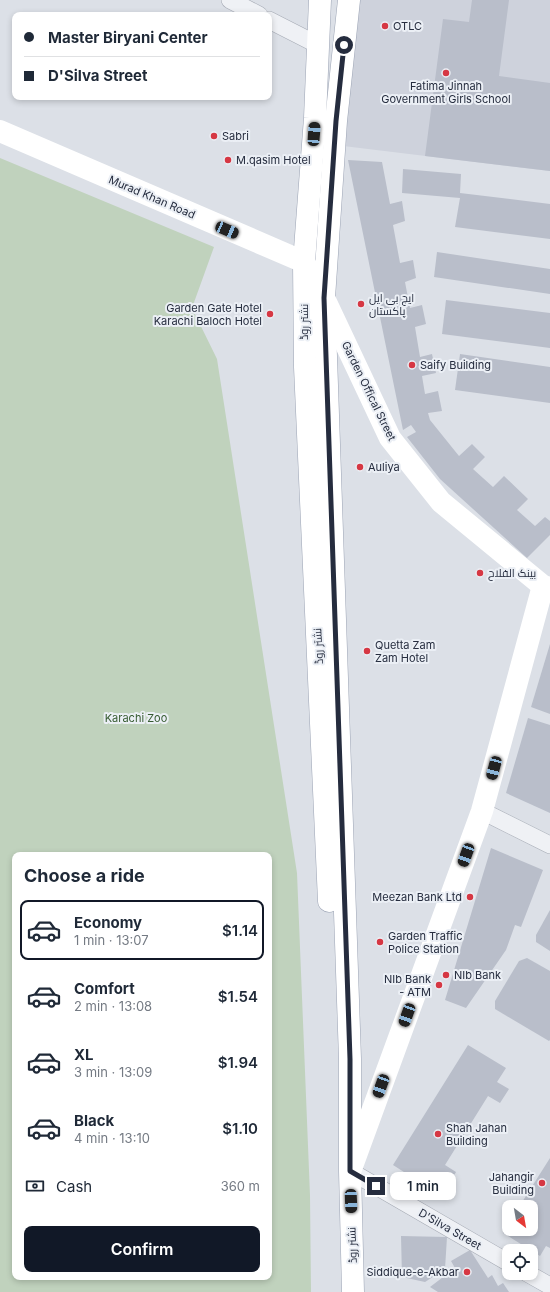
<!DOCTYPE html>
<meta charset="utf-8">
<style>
:root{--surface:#fff;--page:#f6f6f7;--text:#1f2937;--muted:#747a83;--line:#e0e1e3;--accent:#111827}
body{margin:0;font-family:Inter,Cairo,sans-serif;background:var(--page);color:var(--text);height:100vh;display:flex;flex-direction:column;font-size:15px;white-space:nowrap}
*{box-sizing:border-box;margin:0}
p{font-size:13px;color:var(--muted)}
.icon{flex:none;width:22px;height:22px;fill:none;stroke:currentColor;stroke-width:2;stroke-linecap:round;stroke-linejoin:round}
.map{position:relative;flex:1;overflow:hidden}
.side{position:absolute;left:12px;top:852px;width:260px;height:428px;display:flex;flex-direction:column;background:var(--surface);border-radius:8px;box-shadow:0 2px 6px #0003}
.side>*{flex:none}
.guide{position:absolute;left:12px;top:12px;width:260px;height:88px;border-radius:8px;box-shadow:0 2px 6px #0003;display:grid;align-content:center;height:88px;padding:0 12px;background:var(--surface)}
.needle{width:26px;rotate:149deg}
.buttons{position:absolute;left:502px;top:1200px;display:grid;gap:8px}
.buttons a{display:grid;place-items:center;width:36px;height:36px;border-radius:8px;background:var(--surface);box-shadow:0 2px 6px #0003;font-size:20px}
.end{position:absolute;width:18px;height:18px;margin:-9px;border:5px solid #252c3e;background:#fff;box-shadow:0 0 0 2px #fff}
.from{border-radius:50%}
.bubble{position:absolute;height:28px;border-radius:8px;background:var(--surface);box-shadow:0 2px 6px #0003;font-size:13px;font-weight:600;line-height:28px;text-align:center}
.car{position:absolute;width:12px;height:24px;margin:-12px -6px;border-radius:5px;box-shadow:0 0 3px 1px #0007;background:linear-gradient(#222 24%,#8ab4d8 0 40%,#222 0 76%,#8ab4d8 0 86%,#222 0)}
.guide b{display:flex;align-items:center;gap:14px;height:38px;font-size:15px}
.guide b+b{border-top:1px solid var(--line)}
.guide i{width:10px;height:10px;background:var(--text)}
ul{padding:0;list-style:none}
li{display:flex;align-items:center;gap:12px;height:60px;margin:0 8px 6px;padding:0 4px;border:2px solid transparent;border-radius:8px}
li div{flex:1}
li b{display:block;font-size:15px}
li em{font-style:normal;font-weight:600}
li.current{border-color:var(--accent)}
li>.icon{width:36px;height:36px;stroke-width:1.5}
h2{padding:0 12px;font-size:18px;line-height:48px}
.pay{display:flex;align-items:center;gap:10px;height:44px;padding:0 12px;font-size:15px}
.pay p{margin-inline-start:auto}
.primary-button{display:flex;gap:8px;margin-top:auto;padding:8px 12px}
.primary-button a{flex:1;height:46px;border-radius:8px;background:var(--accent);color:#fff;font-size:16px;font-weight:600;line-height:46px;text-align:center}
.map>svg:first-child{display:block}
.built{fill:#ced2dc}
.green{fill:#c0d2bd;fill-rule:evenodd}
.building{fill:#b9beca}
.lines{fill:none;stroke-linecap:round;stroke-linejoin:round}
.street-casing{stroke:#a5aab4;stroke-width:18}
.primary-casing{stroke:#9ba3b4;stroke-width:23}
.street{stroke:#eff1f5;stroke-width:17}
.secondary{stroke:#fff;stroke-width:22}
.primary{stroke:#fff;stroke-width:22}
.route{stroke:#252c3e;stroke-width:5}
.poi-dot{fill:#d63743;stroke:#ebeff5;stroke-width:1.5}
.labels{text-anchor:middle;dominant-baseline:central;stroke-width:4;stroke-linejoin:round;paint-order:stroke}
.poi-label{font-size:11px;fill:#252c3e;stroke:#ebeff5;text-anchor:start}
.street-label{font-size:11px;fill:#252c3e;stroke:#ebeff5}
.park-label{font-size:11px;fill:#365b31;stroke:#ebeff5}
</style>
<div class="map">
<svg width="550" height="1292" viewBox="0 0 550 1292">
<rect width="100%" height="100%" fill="#dce0e7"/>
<polygon class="built" points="350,0 550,0 550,171 335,145"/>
<path class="green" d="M0,158L214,247L192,308L217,359L297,873L310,1195L311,1292H0ZM15,855H269V1277H15Z"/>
<g class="building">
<polygon points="472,0 509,0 499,76 550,83 550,171 425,156 443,19 469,22"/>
<polygon points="348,160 382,162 390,204 402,201 405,221 393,225 400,263 413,260 416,278 405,282 410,308 422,305 426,324 415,327 420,357 432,354 436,373 422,376 425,394 438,391 442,411 428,413 430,420 459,456 472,444 485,457 473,469 493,487 504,476 528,499 517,510 535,526 545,517 550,521 550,535 527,558 440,479 407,437 416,432 411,425 403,430"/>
<polygon points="403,169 461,174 460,193 550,204 550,239 455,227 460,198 402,193"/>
<polygon points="437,252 550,269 550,294 434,277"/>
<polygon points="446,300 550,313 550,348 442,334"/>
<polygon points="460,354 550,367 550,403 455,390"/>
<polygon points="550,644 550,714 531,707"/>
<polygon points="528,718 550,725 550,813 506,793"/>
<polygon points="491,848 543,870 521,927 515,925 506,950 466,1008 445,1000"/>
<polygon points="550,910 550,951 536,942 536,935"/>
<polygon points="527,958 550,971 550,1040 549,1041 495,1009 495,1001 519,961"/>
<polygon points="468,1045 506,1068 497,1082 509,1089 500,1103 488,1096 445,1165 456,1172 448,1186 436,1178 429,1188 393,1165"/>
<polygon points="550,1158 550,1248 546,1246 540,1256 503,1233 509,1224 509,1229 531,1229 531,1207 519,1207"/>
<polygon points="401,1236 447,1237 445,1269 425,1282 402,1277"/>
<polygon points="470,1250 488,1278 492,1275 498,1286 503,1283 509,1292 438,1292 430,1287 455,1268 451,1261"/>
</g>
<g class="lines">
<defs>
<g id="street">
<polyline points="230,0 259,15"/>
<polyline points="269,20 318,45"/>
<polyline points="482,811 550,845"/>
<polyline points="350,1171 509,1263"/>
<polyline points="527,1273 550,1286"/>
</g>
<g id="primary">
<polyline points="320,0 315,118 304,262 305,367 329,901"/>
<polyline points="349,0 336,121 324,298 350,1059 350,1171 353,1292"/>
</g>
</defs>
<use href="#street" class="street-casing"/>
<use href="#primary" class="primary-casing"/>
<use href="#street" class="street"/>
<g class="secondary">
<polyline points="0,131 304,262 324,298 390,438 441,502 543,586 550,588"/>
<polyline points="351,1169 482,811 543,586"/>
</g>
<use href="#primary" class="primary"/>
</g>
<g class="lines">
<polyline class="route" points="344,45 336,121 324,298 350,1059 350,1171 376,1186"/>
</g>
<g class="poi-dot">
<circle cx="385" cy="26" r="4"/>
<circle cx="446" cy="73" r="4"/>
<circle cx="214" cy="136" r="4"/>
<circle cx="228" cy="160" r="4"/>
<circle cx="361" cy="304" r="4"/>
<circle cx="270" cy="314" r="4"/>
<circle cx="412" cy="365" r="4"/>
<circle cx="360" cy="467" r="4"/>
<circle cx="480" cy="573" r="4"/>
<circle cx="367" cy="651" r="4"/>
<circle cx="470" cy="897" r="4"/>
<circle cx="380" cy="942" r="4"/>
<circle cx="446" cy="975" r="4"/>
<circle cx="439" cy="985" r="4"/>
<circle cx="438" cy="1134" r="4"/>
<circle cx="542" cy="1183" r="4"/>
<circle cx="467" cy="1272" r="4"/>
</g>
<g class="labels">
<g class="poi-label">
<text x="393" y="26">OTLC</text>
<text x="446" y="86" text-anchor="middle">Fatima Jinnah<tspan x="446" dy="13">Government Girls School</tspan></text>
<text x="222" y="136">Sabri</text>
<text x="236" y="160">M.qasim Hotel</text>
<text x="369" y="298">ایچ بی ایل<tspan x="369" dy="13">پاکستان</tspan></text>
<text x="262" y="308" text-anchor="end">Garden Gate Hotel<tspan x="262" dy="13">Karachi Baloch Hotel</tspan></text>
<text x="420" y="365">Saify Building</text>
<text x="368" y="467">Auliya</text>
<text x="488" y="573">بینک الفلاح</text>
<text x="375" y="645">Quetta Zam<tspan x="375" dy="13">Zam Hotel</tspan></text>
<text x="462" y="897" text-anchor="end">Meezan Bank Ltd</text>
<text x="388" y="936">Garden Traffic<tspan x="388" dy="13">Police Station</tspan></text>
<text x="454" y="975">NIb Bank</text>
<text x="431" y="979" text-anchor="end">NIb Bank<tspan x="431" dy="13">- ATM</tspan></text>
<text x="446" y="1128">Shah Jahan<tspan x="446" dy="13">Building</tspan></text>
<text x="534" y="1177" text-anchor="end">Jahangir<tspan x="534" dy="13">Building</tspan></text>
<text x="459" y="1272" text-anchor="end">Siddique-e-Akbar</text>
</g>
<g class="street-label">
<text transform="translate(152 197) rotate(23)">Murad Khan Road</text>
<text transform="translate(304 322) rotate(-90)">نشتر روڈ</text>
<text transform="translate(369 391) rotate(64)">Garden Offical Street</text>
<text transform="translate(318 646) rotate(-93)">نشتر روڈ</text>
<text transform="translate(450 1229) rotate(30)">D'Silva Street</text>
<text transform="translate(352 1245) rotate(-92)">نشتر روڈ</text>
</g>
<g class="park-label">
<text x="136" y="718">Karachi Zoo</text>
</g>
</g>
</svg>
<div class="buttons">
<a><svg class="needle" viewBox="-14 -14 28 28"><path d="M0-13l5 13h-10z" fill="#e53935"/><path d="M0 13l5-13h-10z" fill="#747a83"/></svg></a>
<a><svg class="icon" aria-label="locate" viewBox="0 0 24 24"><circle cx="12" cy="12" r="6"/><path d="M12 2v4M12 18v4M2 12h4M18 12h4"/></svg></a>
</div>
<i class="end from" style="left:344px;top:45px"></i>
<i class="end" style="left:376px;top:1186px"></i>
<div class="bubble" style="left:390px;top:1172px;width:66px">1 min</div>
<i class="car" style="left:314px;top:134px;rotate:4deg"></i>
<i class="car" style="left:227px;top:230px;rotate:113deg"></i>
<i class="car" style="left:494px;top:768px;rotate:195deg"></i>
<i class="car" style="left:466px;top:855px;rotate:200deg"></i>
<i class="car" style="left:407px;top:1015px;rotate:200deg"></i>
<i class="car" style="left:381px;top:1086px;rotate:200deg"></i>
<i class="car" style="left:351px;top:1201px;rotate:178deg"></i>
<div class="guide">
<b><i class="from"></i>Master Biryani Center</b>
<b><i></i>D'Silva Street</b>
</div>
<section class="side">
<h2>Choose a ride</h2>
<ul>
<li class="current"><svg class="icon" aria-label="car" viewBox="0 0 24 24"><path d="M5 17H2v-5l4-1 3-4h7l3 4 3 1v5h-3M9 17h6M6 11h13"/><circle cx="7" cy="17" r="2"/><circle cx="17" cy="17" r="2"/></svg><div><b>Economy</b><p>1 min · 13:07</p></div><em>$1.14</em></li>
<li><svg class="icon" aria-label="car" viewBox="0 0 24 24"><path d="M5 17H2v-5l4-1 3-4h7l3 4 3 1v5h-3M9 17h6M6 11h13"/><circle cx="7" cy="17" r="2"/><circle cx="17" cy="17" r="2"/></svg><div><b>Comfort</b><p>2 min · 13:08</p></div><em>$1.54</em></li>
<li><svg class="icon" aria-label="car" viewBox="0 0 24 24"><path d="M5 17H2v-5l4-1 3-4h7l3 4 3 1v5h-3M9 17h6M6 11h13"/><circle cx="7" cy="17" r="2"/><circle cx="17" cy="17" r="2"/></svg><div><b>XL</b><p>3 min · 13:09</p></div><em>$1.94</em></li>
<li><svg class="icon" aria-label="car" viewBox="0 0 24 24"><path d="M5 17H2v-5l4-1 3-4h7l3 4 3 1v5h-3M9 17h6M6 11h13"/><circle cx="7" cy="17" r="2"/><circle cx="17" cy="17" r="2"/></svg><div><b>Black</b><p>4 min · 13:10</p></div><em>$1.10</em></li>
</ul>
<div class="pay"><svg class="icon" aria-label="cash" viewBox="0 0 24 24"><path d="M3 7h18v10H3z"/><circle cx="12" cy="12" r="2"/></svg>Cash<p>360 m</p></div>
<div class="primary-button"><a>Confirm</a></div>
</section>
</div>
